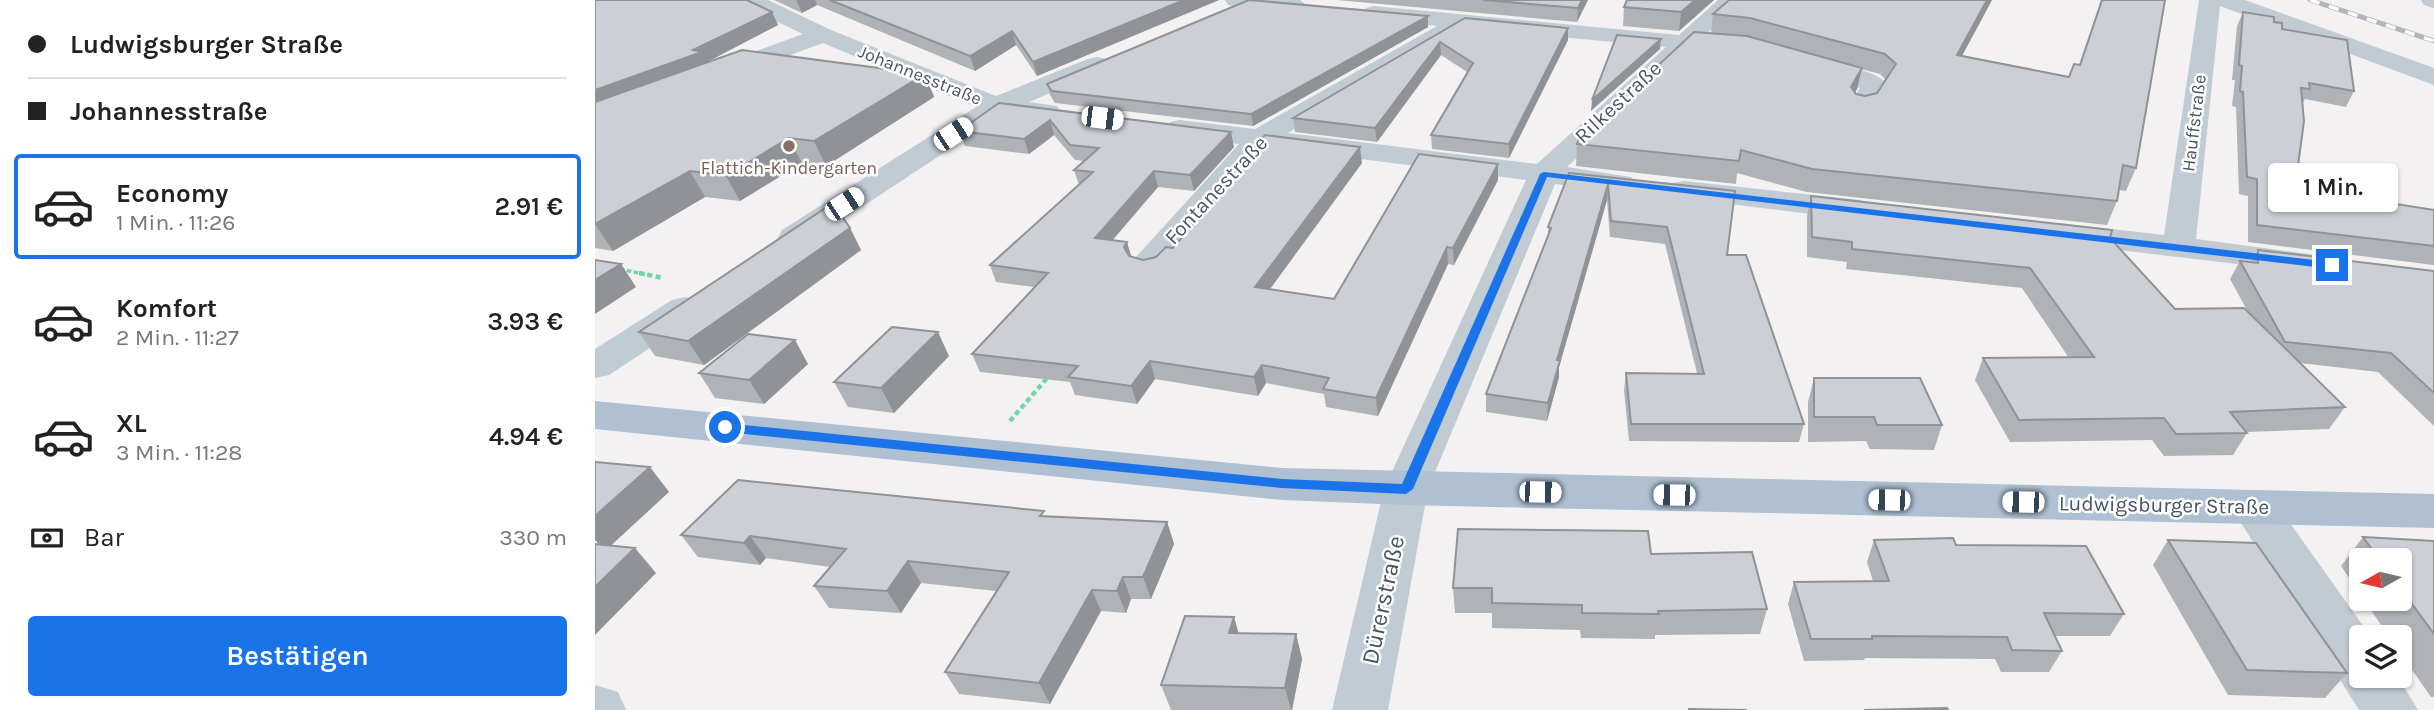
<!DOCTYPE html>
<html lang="de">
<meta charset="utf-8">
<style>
:root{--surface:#fff;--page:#f2f2f2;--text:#222;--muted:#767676;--line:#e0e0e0;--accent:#1a73e8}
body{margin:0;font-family:Karla,sans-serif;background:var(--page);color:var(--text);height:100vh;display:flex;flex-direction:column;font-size:26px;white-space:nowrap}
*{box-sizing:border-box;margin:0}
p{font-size:23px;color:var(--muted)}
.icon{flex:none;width:38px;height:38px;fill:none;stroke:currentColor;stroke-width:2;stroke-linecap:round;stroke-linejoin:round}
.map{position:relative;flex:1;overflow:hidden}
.drawer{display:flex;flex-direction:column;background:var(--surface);width:595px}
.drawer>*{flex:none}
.banner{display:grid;align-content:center;height:154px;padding:0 28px;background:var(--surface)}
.needle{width:46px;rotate:262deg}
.fabs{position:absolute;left:1754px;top:548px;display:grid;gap:14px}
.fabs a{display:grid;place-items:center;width:63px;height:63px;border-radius:7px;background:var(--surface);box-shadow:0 2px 5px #0004;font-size:35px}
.end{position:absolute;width:32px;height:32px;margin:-16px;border:9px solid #1a73e8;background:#fff;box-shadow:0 0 0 4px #fff}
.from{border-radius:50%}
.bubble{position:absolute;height:49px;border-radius:7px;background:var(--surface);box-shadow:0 2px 5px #0004;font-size:23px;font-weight:600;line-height:49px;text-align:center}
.car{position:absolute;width:21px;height:42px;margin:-21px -10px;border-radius:9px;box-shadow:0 0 5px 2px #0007;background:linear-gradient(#fff 24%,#345 0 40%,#fff 0 76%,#345 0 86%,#fff 0)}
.banner b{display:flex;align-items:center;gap:24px;height:66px;font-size:26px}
.banner b+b{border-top:2px solid var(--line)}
.banner i{width:18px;height:18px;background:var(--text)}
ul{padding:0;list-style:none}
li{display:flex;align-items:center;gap:21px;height:105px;margin:0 14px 10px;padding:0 14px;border:4px solid transparent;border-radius:7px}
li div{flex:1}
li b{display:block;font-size:26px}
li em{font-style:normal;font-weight:600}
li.on{border-color:var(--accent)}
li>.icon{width:63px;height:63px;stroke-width:1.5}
.pay{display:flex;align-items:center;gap:18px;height:77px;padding:0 28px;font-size:26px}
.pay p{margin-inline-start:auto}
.button{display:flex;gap:14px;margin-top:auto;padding:14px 28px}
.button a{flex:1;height:80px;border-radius:7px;background:var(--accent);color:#fff;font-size:28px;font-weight:600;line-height:80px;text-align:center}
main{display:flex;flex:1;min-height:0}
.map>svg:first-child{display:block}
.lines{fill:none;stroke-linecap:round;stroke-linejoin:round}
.path-far1{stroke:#6fd7a5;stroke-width:3.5;stroke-dasharray:4.5 2.5;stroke-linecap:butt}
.path{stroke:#6fd7a5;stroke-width:4.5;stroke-dasharray:5 3.5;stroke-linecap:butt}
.minor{fill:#c0cbd4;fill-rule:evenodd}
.major{fill:#aec0d2;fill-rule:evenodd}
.rail-casing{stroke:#b2b6bc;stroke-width:5}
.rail{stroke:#fff;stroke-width:3.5;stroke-dasharray:10;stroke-linecap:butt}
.wall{fill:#afb3b8;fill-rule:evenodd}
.shaded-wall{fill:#8f9296}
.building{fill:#ccd0d6;stroke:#8f9296;stroke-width:2}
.route{fill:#1a73e8}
.education-dot{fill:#8d6e63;stroke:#fff;stroke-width:2.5}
.labels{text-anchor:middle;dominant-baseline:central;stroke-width:5;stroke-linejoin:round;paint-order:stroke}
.far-street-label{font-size:18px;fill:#465461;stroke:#fff}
.far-education-label{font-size:18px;fill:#785e54;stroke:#fff}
.street-label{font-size:21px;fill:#465461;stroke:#fff}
.near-street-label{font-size:24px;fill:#465461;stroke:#fff}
</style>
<main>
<section class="drawer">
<div class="banner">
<b><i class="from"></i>Ludwigsburger Straße</b>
<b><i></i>Johannesstraße</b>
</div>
<ul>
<li class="on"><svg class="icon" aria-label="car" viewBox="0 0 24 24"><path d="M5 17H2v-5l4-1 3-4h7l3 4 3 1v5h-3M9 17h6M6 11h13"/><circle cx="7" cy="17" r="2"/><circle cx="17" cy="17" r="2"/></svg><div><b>Economy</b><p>1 Min. · 11:26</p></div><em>2.91 €</em></li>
<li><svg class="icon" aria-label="car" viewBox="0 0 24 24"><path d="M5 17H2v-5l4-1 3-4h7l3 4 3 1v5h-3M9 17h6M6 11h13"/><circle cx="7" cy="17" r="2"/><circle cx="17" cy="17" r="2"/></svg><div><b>Komfort</b><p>2 Min. · 11:27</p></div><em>3.93 €</em></li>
<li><svg class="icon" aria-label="car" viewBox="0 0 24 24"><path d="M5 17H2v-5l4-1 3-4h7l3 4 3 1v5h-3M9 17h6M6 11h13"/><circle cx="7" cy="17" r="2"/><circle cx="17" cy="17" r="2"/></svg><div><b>XL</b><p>3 Min. · 11:28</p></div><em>4.94 €</em></li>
</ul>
<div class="pay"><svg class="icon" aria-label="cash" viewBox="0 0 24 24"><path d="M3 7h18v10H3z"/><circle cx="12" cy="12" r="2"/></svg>Bar<p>330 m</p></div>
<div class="button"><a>Bestätigen</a></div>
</section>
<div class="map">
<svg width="1839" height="710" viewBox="0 0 1839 710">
<rect width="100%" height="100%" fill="#f3f1f1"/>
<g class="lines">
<polyline class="path-far1" points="25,269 53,275"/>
<g class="path">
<polyline points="44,273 68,278"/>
<polyline points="415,421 453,377"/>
</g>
<g class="minor">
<polygon points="144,0 173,0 236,30 401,96 493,59 502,57 511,59 514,64 511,69 434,102 462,106 466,112 462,118 452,120 406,115 211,244 199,247 187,244 183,237 187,230 381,107 228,43 136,77 127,80 118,77 114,72 118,67 208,34 147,5"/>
<polygon points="630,0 705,0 713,6 710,11 702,13 641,7 633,5"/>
<path d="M1123,0H1147L972,167L1036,177L1040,183L1036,189L1025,192L960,184L833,489L793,710H737L789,489L931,180L672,147L565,271L553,274L541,271L536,264L541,257L644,144L575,134L571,128L575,122L585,120L660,129L842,26L771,18L768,13L771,8L779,6L1084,35ZM870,28L1071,47L942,164L693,133Z"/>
<polygon points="1604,0 1650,0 1839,68 1839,85 1625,6 1601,239 1722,255 1727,262 1722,269 1710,272 1464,243 1452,240 1448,233 1452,226 1464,223 1569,235"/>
<polygon points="1826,0 1839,0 1839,8 1829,5"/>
<path d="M1213,58C1233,62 1282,69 1293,85L1275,113L1266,115L1257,113L1253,107L1265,88L1204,70L1201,65L1204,60Z"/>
<polygon points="1089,181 1265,200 1276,203 1281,210 1276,217 1265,220 1078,197 1074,190 1078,183"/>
<polygon points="90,297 103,300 108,308 103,316 14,375 0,378 0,349 77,300"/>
<polygon points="1659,490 1675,495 1776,637 1766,637 1766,676 1802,676 1823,710 1764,710 1636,507 1643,495"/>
<polygon points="0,685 23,692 31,710 0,710"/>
</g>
<polygon class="major" points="0,401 687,468 1839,494 1839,528 811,505 687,500 0,429"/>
<defs>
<polyline id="rail" points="1715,0 1839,41"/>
</defs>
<use href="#rail" class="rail-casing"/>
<use href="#rail" class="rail"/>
</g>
<g class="wall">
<polygon points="0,0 177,12 183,25 112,62 330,74 339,97 231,166 207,163 145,201 110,197 18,251 0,248"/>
<polygon points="179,0 624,0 442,76 421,45 380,71 222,5 207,13"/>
<polygon points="742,0 993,0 982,22"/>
<polygon points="1032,0 1119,0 1084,31 1028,26 1029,7"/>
<path d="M1134,0H1397L1367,56L1474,77L1485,65L1506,0H1570L1541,168L1531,191L1524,190L1522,201L1512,225L1212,192L1142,173L1141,184L981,166L982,144L1116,33L1118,14ZM1266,69L1285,74L1291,80L1282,93L1270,96L1261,94L1260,92L1262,89Z"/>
<polygon points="1648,12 1679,22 1687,29 1759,91 1751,107 1710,99 1708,103 1700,188 1839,210 1839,265 1653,242 1653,196 1644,194 1641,107 1637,106 1640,80 1637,80 1642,26"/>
<polygon points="833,16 833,27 658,126 460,103 455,95 452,84"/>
<polygon points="870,18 973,28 973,40 914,158 837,149 836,135 872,72 846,55 782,142 700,132 698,118"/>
<polygon points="404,103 639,147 599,191 563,187 518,240 536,256 548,260 561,257 578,248 633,184 632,179 767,163 675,289 739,299 903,164 903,180 859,265 853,264 783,416 731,407 729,394 671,383 663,396 560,379 542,404 480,395 475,382 385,372 377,354 439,287 401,282 395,265 484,185 479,170 489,161 480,160 459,135 434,154 370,146 364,131"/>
<polygon points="974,173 1140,191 1132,255 1209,424 1204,442 1034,441 1029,390 1031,373 1102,373 1070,244 1015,237 1012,200 964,367 964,377 952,421 891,412 891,394 953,235 953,227"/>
<polygon points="1216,196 1515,238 1580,309 1653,312 1635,279 1645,261 1656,262 1663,250 1839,271 1839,426 1783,372 1705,363 1750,407 1734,429 1652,432 1652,433 1638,455 1569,456 1557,440 1415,442 1380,380 1388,358 1474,358 1427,288 1251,269 1252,262 1212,257 1212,216"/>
<polygon points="255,228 266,250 109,365 60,356 44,332"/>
<polygon points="354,356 299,413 253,407 239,382"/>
<polygon points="213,364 169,404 120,398 104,373"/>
<polygon points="1219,378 1347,425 1339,450 1275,449 1271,441 1213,442 1213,402"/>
<polygon points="451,516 572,522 579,544 556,599 536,599 531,613 506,611 455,704 364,694 350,672 401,591 326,583 306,613 234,608 219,586 235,567 171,558 165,565 103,557 86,535"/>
<polygon points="1768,537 1839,541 1839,697 1836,697 1804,651 1804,637 1794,637 1768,598 1804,598 1804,560 1766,560 1766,595 1746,566"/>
<polygon points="1279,540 1361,545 1529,614 1515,636 1460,636 1467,651 1454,672 1406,672 1400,659 1270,658 1269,660 1209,661 1193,604 1199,582 1278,581 1272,562"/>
<polygon points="1573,540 1752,673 1730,698 1633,695 1558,565"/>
<polygon points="1056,554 1172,609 1165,634 1060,635 1060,639 986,638 985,630 897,628 897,613 860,613 858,588"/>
<polygon points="639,617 643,633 701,634 707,659 697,710 576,710 566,685"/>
</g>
<g class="shaded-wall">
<polygon points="201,0 220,0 222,5 207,13"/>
<polygon points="589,0 624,0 442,76 438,62"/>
<polygon points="987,0 993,0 982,22 983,8"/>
<polygon points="1100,0 1119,0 1084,31 1086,12"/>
<polygon points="1392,0 1397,0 1356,76 1362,55"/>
<polygon points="177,12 183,25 112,62 0,108 0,90 98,50"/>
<polygon points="833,16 833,27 658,126 656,114"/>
<polygon points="973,28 973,40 914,158 914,144"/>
<polygon points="417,31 421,45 380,71 375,56"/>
<polygon points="1066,39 1065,49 996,111 997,100"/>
<polygon points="845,42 846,55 782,142 780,128"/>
<polygon points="1267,68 1262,89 1251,108 1256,87"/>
<polygon points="330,74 339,97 231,166 219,141"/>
<polygon points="455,120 459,135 434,154 429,139"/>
<polygon points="636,132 639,147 599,191 595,175"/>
<polygon points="194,138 207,163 145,201 131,176"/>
<polygon points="765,147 767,163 664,304 660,287"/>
<polygon points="903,164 903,180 859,265 858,248"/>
<polygon points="95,171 110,197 18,251 0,224"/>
<polygon points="559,171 563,187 505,254 500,238"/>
<polygon points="1013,184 1012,200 964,367 964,377 952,421 953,403 962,360"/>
<polygon points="255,228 266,250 109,365 93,341"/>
<polygon points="532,242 537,259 529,247"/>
<polygon points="852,247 853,264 783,416 781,398"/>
<polygon points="26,264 41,287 0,314 0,280"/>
<polygon points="343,332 354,356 299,413 286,388"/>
<polygon points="200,340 213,364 169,404 154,380"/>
<polygon points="555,361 560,379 542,404 536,386"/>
<polygon points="667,365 671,383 663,396 659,377"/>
<polygon points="55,467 74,492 10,551 0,540 0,516"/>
<polygon points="572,522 579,544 556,599 548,577"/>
<polygon points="155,536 171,558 165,565 149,543"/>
<polygon points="40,548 61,573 0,635 0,587"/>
<polygon points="313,561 326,583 306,613 292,591"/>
<polygon points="528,577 536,599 531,613 522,591"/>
<polygon points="497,590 506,611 455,704 444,683"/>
<polygon points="639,617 646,642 634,633"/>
<polygon points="701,634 707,659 697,710 696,710 690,688"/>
</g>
<g class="building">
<polygon points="0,0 152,0 177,12 98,50 107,52 0,90"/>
<polygon points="235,0 589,0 438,62 417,31 375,56"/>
<polygon points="654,0 833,16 656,114 457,91 452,84"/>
<polygon points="888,0 987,0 983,8"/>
<polygon points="1032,0 1100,0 1086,12 1029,7"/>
<polygon points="1134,0 1392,0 1362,55 1474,77 1479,64 1485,65 1507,0 1570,0 1541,168 1528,165 1522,201 1217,169 1146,150 1144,161 982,144 984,139 1099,32 1152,36 1267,68 1256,87 1261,94 1270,96 1282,93 1301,64 1290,54 1155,18 1118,14"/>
<polygon points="1648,12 1679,17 1679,22 1687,23 1687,29 1752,40 1759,91 1714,83 1715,89 1706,88 1709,121 1700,188 1839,210 1839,246 1662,225 1662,179 1652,177 1648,92 1645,91 1647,66 1644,65"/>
<polygon points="870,18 973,28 914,144 836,135 878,63 845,42 780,128 698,118"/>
<polygon points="1022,35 1066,39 997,100"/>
<polygon points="147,50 330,74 219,141 194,138 131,176 95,171 0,224 0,102"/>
<polygon points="404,103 636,132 595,175 559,171 500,238 532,242 529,247 534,256 548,260 561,257 571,247 578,248 637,179 632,179 670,135 765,147 660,287 739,299 824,154 903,164 858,248 852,247 781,398 728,389 734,378 667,365 659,377 555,361 536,386 473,377 483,366 377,354 453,273 395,265 498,172 479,170 504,148 475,145 455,120 429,139 364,131"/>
<polygon points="974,173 1140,191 1132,255 1151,255 1209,424 1036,424 1031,373 1109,374 1072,227 1016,221 1013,184 962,360 965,360 953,403 891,394 956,228 953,227"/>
<polygon points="1216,196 1517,230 1515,238 1580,309 1649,308 1750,407 1635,412 1652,433 1581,434 1569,418 1424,420 1388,358 1499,357 1435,268 1257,249 1257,242 1217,237"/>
<polygon points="238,203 255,228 93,341 44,332"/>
<polygon points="1663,250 1839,271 1839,393 1796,353 1690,342 1645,261 1663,263"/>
<polygon points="0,260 26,264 0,280"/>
<polygon points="297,327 343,332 286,388 239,382"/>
<polygon points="153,334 200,340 154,380 104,373"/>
<polygon points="1219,378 1325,378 1347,425 1282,425 1279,417 1219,417"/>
<polygon points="0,462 55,467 0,516"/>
<polygon points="143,480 449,511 445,516 572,522 548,577 528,577 522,591 497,590 444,683 350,672 414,572 313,561 292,591 219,586 251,549 155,536 149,543 86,535"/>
<polygon points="863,529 1053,531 1056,554 1157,552 1172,609 1063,611 1064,614 987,613 987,605 897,603 897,588 858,588"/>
<polygon points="1768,537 1839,541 1839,634 1804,586 1804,560 1785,560"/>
<polygon points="1358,538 1361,545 1491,546 1529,614 1449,613 1467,651 1417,650 1412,637 1277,636 1277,639 1216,639 1199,582 1294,581 1279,540"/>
<polygon points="1573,540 1661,543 1752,673 1652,670"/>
<polygon points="0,544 40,548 0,587"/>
<polygon points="590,616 639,617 634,633 701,634 690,688 566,685"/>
<polygon points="1352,708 1353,710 1269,710"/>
<polygon points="1094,709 1152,710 1094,710"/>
</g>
<polygon class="route" points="949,172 1737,262 1742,265 1737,269 952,177 818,489 811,494 687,488 130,432 124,427 130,423 687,479 807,484 945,174"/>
<circle class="education-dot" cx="194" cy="146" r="7"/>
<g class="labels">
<g class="far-street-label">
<text transform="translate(325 75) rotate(22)">Johannesstraße</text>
<text transform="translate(1599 123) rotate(-83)">Hauffstraße</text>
</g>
<g class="far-education-label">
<text x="194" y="168">Flattich-Kindergarten</text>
</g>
<g class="street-label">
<text transform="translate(1023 102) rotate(-43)">Rilkestraße</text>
<text transform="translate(621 190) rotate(-47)">Fontanestraße</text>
<text transform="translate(1569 505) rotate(1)">Ludwigsburger Straße</text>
</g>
<g class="near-street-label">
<text transform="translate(788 600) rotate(-78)">Dürerstraße</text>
</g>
</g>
</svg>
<div class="fabs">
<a><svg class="needle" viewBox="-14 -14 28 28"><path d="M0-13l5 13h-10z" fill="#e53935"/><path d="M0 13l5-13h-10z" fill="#767676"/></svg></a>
<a><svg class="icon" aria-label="layers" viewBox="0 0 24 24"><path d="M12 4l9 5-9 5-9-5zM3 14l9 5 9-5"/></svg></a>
</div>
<i class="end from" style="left:130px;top:427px"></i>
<i class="end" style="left:1737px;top:265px"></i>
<div class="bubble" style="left:1673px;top:163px;width:130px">1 Min.</div>
<i class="car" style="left:507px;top:118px;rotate:97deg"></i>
<i class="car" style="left:358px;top:134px;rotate:57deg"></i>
<i class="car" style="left:249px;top:204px;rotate:57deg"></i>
<i class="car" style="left:945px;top:492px;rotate:91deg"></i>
<i class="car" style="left:1079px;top:495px;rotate:271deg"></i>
<i class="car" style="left:1294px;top:500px;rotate:271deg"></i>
<i class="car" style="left:1428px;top:502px;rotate:271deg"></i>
</div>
</main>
